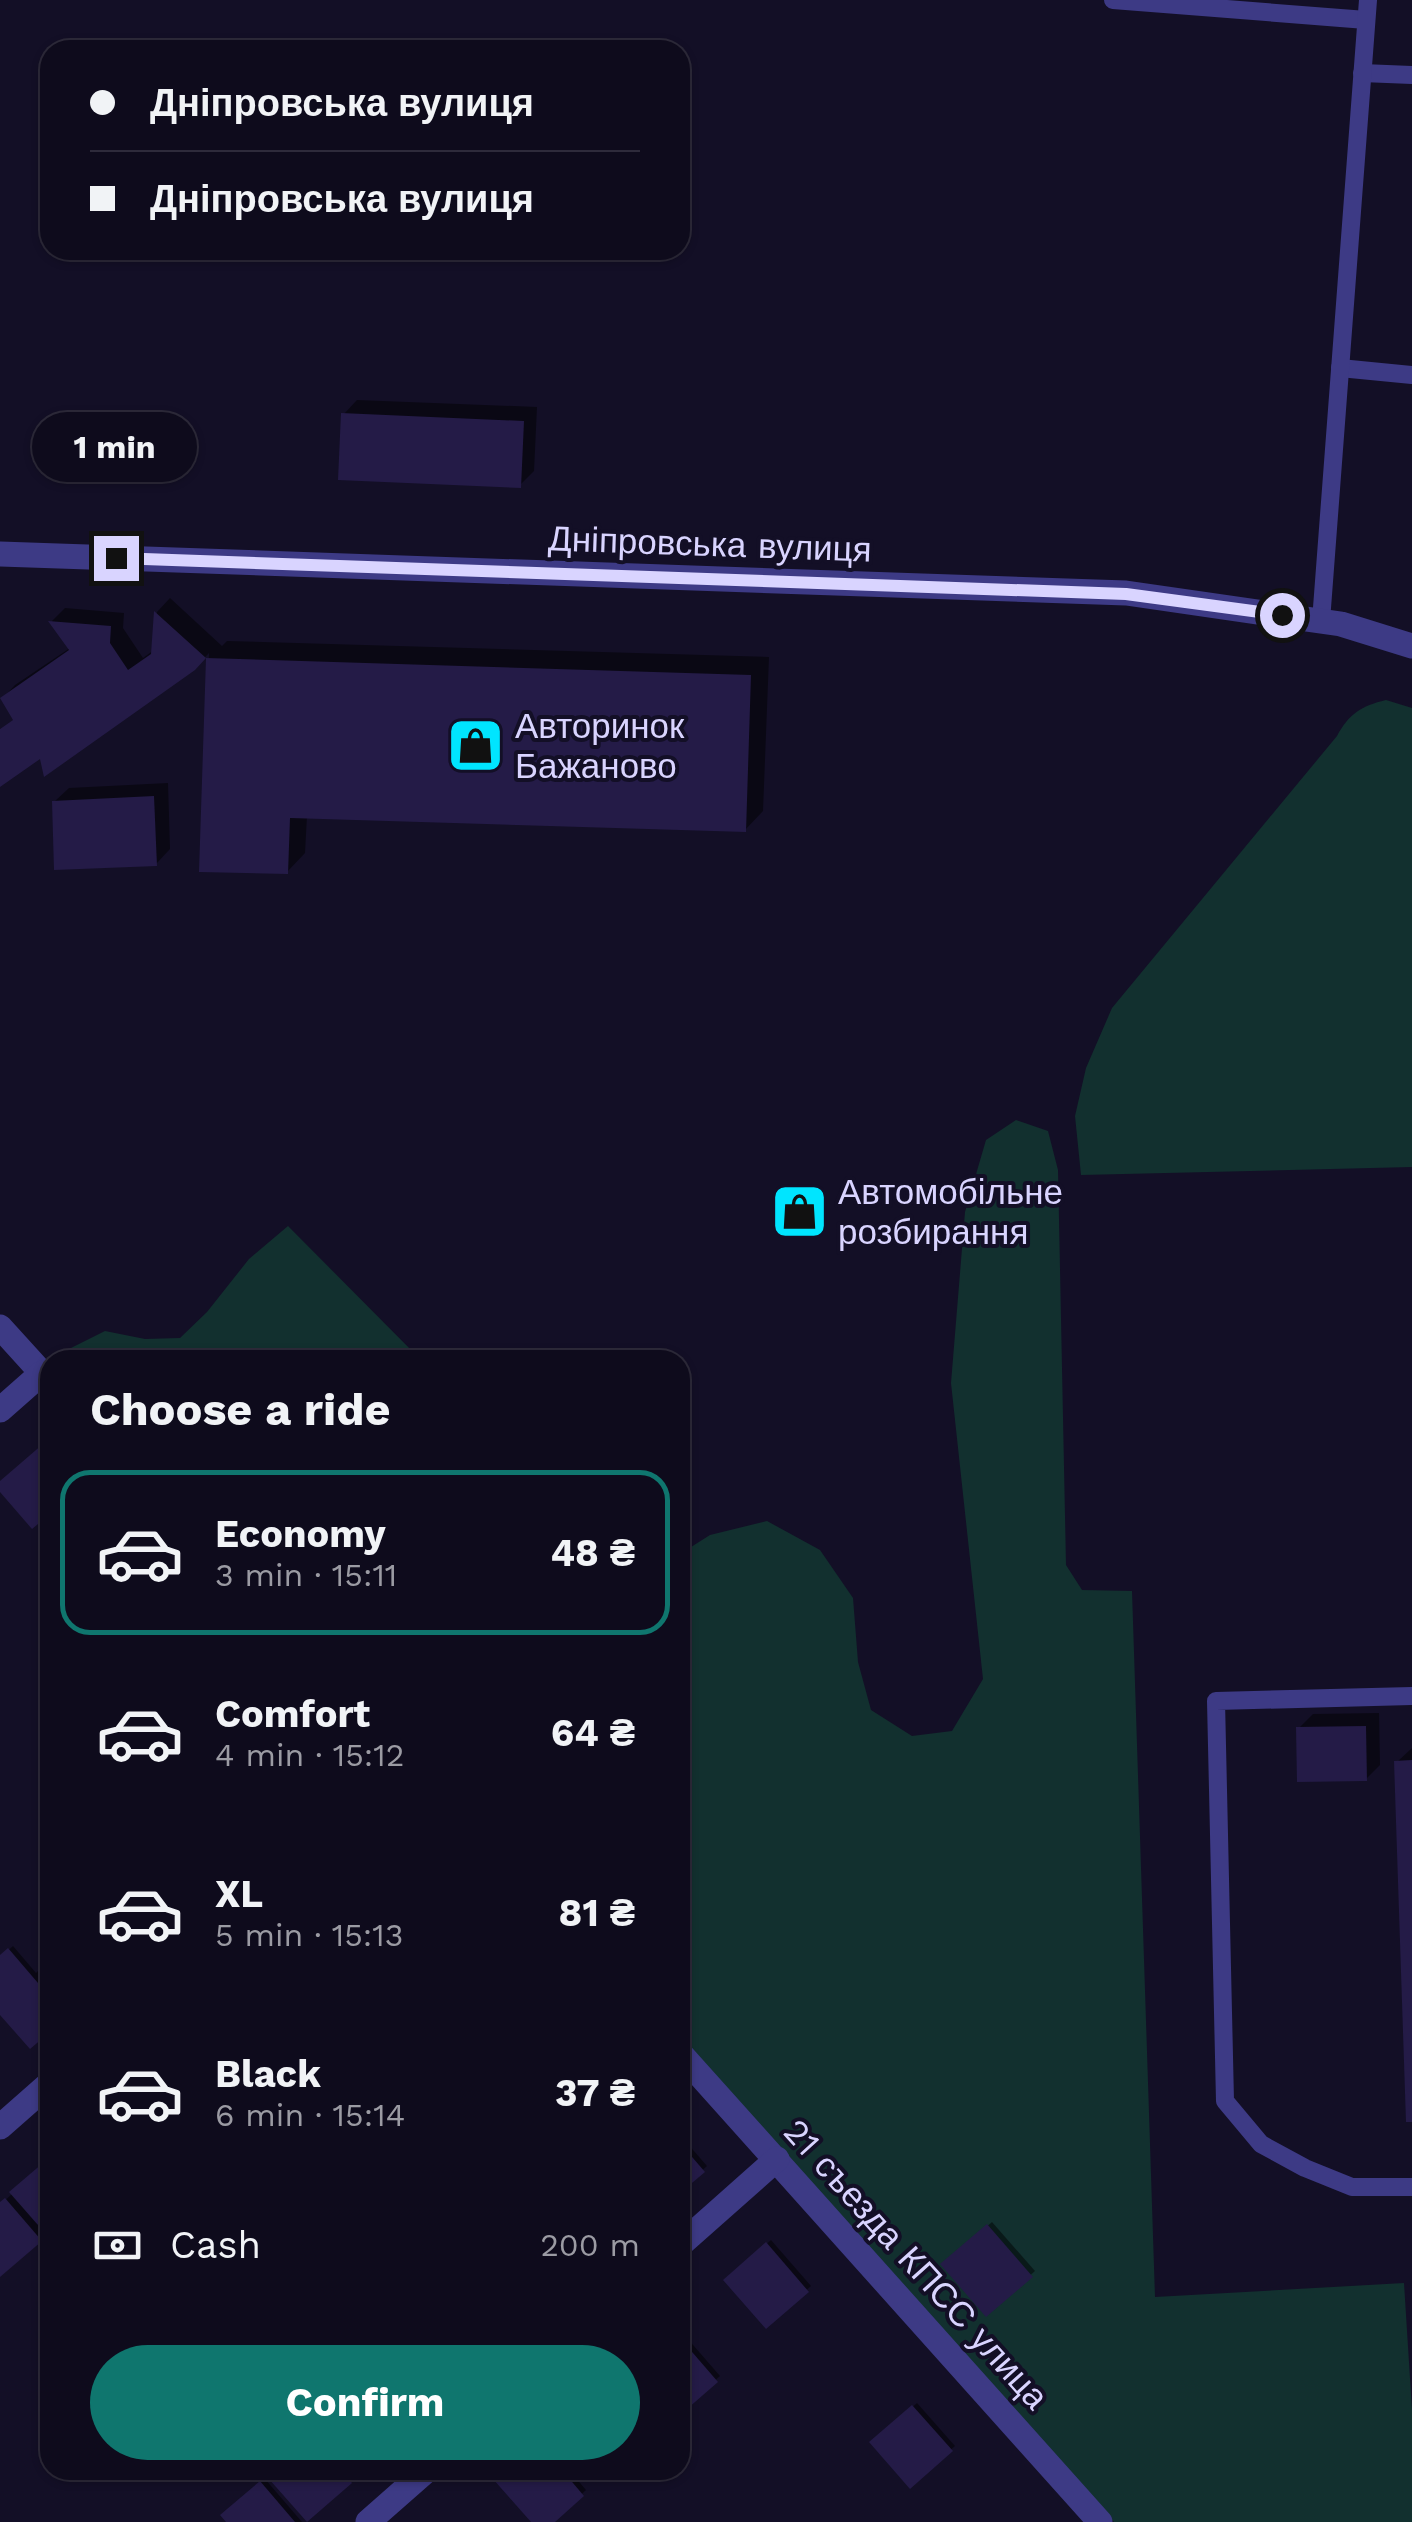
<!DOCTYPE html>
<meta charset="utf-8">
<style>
:root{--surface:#0e0b1c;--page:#1c1929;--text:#f1f3f6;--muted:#9b9ba3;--line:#2e2b3b;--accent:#0f766e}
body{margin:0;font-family:"Work Sans",sans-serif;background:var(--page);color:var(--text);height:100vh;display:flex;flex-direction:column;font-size:38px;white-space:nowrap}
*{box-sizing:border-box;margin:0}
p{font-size:32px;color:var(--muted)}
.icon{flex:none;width:55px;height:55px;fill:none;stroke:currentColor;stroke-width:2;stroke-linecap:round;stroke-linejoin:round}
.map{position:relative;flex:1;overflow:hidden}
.details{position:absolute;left:40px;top:1350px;width:650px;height:1130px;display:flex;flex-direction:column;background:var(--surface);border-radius:30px;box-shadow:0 2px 8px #0004,0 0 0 2px var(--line)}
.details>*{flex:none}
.hud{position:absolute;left:40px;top:40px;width:650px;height:220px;border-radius:30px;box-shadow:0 2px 8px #0004,0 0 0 2px var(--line);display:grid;align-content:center;height:220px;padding:0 50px;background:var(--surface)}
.end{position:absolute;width:45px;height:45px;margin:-22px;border:12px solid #d9d4ff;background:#111;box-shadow:0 0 0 5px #111}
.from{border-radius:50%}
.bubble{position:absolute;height:70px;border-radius:35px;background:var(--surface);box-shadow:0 2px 8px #0004,0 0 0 2px var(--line);font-size:32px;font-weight:700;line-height:70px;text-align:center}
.hud b{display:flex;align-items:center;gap:35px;height:95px;font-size:38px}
.hud b+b{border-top:2px solid var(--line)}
.hud i{width:25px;height:25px;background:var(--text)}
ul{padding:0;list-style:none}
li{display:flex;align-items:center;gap:30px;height:165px;margin:0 20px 15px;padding:0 30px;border:5px solid transparent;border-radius:30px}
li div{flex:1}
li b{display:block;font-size:38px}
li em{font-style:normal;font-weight:700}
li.current{border-color:var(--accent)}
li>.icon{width:90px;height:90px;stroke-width:1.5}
h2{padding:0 50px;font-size:45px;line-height:120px}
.pay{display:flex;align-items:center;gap:25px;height:110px;padding:0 50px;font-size:38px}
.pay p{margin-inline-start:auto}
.primary-button{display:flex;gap:20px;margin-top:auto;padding:20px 50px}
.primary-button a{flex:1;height:115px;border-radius:60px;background:var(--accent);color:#fff;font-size:40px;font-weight:700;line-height:115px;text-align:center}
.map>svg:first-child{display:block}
.green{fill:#12302f}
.shadow{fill:#0007}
.building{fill:#241b47}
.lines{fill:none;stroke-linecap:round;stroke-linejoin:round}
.service{stroke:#3d3a85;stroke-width:18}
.minor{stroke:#3d3a85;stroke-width:25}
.tertiary{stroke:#3d3a85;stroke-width:25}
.route{stroke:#d9d4ff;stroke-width:12}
.labels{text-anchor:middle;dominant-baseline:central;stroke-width:8;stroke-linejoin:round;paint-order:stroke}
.street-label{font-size:35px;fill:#d9d4ff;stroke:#130f26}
.poi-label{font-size:35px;fill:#d9d4ff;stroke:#130f26;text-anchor:start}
</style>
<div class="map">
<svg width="1412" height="2522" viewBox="0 0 1412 2522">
<rect width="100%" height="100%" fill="#130f26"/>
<g class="green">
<path d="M1386,700L1412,708V1167L1081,1175L1075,1116L1086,1068L1112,1008L1337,736C1349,714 1361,706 1386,700Z"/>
<polygon points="1016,1120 1048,1131 1058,1170 1066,1565 1082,1590 1132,1591 1155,2297 1404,2283 1412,2410 1412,2522 1114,2522 680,2042 680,1554 710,1535 767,1521 820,1550 853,1598 858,1662 871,1710 912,1736 952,1731 983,1679 951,1383 965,1212 986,1140"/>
<polygon points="288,1226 421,1360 50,1360 50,1363 47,1360 105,1331 145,1339 180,1338 207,1312 249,1259"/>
</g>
<g class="shadow">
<polygon points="357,400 537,407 534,471 520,485 343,415"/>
<polygon points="170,598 222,646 227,641 769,657 763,811 745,830 307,816 305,853 287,872 201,869 209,653 194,669 42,754 0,784 0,729 15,719 2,699 15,685 70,648 52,621 65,608 124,613 123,628 143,658 154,650 157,612"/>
<polygon points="168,783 170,849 156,864 54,802 69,788"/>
<polygon points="1379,1713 1380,1765 1366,1779 1299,1728 1313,1714"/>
<polygon points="1412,1748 1412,2119 1397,1762"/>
<polygon points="13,1946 36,1973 50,1959 50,2028 0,2011 0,1958"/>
<polygon points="680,2135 707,2166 680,2190"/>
<polygon points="50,2159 50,2226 40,2239 0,2273 0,2205"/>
<polygon points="992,2222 1035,2271 987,2313 944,2264"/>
<polygon points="771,2240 811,2286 766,2326 727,2280"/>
<polygon points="680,2330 720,2376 680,2411"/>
<polygon points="917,2403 955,2446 910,2485 873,2442"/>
<polygon points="265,2470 348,2470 354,2477 307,2518"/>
<polygon points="506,2470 569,2470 586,2490 551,2522 534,2522"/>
<polygon points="265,2479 302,2522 230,2522 224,2515"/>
</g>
<g class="building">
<polygon points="341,413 524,421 521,488 338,480"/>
<polygon points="154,611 206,658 195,670 44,777 40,759 0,787 0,729 13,720 0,698 69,650 48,621 111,626 110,643 128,670 151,654"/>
<polygon points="206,658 751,675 746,832 290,818 288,874 199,872"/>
<polygon points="154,796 157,866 54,870 52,801"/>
<polygon points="43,1444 50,1453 50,1514 32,1529 0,1492 0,1481"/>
<polygon points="1366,1726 1367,1781 1297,1782 1296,1727"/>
<polygon points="1412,1760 1412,2122 1406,2122 1394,1761"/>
<polygon points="8,1948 50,1997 50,2032 30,2049 0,2015 0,1955"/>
<polygon points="680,2143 705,2172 680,2193"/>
<polygon points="50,2157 50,2229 45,2233 9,2192"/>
<polygon points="5,2198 42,2241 0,2277 0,2202"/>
<polygon points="987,2224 1033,2277 986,2317 940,2264"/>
<polygon points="766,2242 809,2292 766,2329 723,2280"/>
<polygon points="680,2338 718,2382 680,2415"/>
<polygon points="912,2405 953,2451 910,2489 869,2442"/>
<polygon points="261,2470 341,2470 352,2483 307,2522"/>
<polygon points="503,2470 562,2470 584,2496 555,2522 531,2522 493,2479"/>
<polygon points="260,2481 295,2522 226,2522 220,2515"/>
</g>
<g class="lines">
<g class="service">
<polyline points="1113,0 1366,20"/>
<polyline points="1362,73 1412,75"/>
<polyline points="1340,368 1412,375"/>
<polyline points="1321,621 1368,0"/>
<polyline points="1412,1696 1216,1701 1225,2101 1261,2144 1305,2168 1352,2187 1412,2187"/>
</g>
<g class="minor">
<polyline points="0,1327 50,1382"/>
<polyline points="0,1410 42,1373"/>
<polyline points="680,2053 1100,2522"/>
<polyline points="0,2127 50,2083"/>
<polyline points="680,2245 777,2159"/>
<polyline points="368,2522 427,2470"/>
</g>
<polyline class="tertiary" points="0,554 1126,593 1341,624 1412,646"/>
</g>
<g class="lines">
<polyline class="route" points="116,558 1126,594 1282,615"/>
</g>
<defs>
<symbol id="shop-square" viewBox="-11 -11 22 22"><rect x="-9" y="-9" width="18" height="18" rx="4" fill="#00e5ff" stroke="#130f26"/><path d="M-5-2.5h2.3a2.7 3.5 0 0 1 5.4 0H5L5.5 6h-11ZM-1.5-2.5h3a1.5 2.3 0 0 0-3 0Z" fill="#111"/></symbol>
</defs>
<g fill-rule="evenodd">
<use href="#shop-square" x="444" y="714" width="63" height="63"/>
<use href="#shop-square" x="768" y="1180" width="63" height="63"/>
</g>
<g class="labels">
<g class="street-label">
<text transform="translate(710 544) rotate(2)">Дніпровська вулиця</text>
<text transform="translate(916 2264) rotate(48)">21 съезда КПСС улица</text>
</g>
<g class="poi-label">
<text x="515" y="726">Авторинок<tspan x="515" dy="40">Бажаново</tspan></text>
<text x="838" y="1192">Автомобільне<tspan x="838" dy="40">розбирання</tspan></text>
</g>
</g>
</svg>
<i class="end from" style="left:1282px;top:615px"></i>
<i class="end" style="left:116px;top:558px"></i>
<div class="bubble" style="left:32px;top:412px;width:165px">1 min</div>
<div class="hud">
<b><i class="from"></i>Дніпровська вулиця</b>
<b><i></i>Дніпровська вулиця</b>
</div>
<section class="details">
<h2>Choose a ride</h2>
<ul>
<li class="current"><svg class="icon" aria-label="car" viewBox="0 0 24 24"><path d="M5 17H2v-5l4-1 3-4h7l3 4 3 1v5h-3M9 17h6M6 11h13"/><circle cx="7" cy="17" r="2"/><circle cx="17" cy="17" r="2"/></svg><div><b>Economy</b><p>3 min · 15:11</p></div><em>48 ₴</em></li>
<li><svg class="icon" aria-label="car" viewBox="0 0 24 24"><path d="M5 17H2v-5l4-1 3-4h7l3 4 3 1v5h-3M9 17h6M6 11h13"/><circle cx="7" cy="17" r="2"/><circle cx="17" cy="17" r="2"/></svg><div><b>Comfort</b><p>4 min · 15:12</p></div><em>64 ₴</em></li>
<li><svg class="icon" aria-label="car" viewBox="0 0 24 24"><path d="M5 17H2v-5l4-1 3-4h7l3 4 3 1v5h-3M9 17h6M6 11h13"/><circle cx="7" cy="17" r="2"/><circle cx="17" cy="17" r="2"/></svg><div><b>XL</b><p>5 min · 15:13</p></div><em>81 ₴</em></li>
<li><svg class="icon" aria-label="car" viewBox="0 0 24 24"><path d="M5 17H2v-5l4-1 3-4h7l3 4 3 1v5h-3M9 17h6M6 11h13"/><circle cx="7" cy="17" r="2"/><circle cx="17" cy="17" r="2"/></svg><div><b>Black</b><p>6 min · 15:14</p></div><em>37 ₴</em></li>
</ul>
<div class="pay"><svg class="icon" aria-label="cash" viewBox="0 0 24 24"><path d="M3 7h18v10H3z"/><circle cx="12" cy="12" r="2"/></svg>Cash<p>200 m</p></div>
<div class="primary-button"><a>Confirm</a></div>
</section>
</div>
